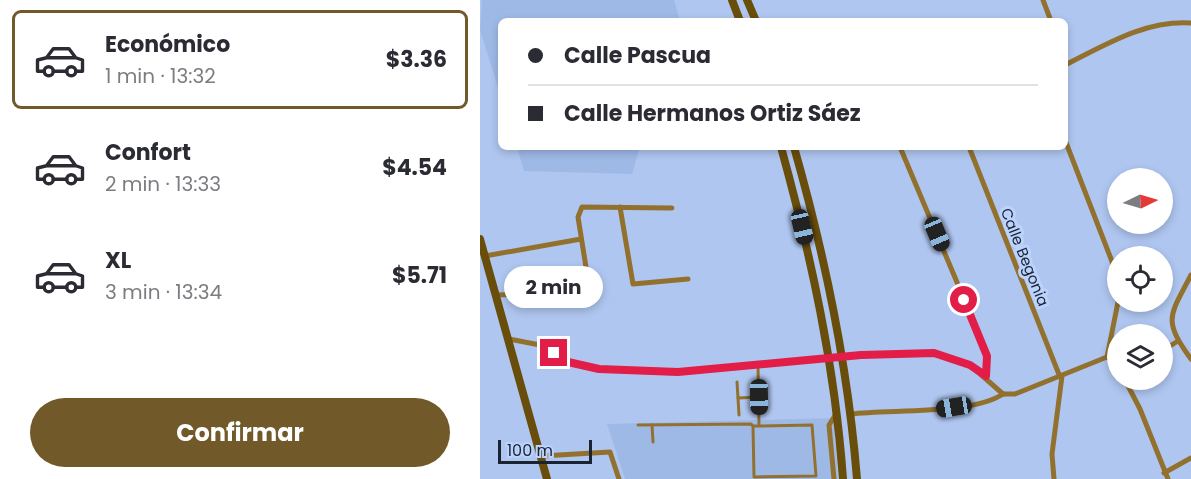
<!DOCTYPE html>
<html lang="es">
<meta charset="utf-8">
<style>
:root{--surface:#fff;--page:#f7f7f7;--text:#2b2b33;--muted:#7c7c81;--line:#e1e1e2;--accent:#72592a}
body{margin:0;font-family:Poppins,sans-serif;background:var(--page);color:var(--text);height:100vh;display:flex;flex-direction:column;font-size:22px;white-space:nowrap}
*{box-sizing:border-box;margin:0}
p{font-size:20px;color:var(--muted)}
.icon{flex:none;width:33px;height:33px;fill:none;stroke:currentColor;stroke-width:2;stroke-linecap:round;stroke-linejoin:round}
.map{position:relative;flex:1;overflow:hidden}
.drawer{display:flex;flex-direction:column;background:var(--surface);width:480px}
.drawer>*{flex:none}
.banner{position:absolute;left:18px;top:18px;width:570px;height:132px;border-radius:9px;box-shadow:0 3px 9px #0003;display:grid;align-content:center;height:132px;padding:0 30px;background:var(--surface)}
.needle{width:39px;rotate:85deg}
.tools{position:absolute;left:627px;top:168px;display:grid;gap:12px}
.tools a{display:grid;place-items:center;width:66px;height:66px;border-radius:50%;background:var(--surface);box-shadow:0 3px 9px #0003;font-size:30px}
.scale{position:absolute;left:18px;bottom:15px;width:94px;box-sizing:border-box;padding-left:6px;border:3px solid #1a2332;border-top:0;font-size:16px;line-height:21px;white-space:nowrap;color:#1a2332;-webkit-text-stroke:4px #bcd3fd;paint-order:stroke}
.end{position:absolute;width:27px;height:27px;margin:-14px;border:8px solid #e11d48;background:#fff;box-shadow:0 0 0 3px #fff}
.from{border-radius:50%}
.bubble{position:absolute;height:42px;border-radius:21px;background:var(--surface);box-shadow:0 3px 9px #0003;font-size:20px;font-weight:700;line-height:42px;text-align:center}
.car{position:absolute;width:18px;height:36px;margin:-18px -9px;border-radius:8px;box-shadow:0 0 4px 2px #0007;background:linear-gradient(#222 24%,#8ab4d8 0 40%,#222 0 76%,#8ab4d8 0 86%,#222 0)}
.banner b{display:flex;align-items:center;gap:21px;height:57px;font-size:22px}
.banner b+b{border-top:2px solid var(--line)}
.banner i{width:15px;height:15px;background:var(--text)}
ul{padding:10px 0 0;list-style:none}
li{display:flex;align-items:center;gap:18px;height:99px;margin:0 12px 9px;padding:0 18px;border:3px solid transparent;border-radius:9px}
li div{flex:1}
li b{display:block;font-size:22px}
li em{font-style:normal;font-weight:700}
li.current{border-color:var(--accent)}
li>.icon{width:54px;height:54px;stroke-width:1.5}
.button{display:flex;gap:12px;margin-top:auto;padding:12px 30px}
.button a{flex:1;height:69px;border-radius:36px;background:var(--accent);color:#fff;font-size:24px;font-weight:700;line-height:69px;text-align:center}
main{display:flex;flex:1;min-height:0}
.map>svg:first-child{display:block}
.built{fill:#9fb9e7}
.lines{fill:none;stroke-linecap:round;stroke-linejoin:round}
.lane{stroke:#92712e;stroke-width:3}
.street{stroke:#92712e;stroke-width:5}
.secondary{stroke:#694d0b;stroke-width:8}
.route{stroke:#e11d48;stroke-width:8}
.labels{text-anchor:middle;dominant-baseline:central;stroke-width:6;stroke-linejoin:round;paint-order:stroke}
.street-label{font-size:15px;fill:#1a2332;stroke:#bcd3fd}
</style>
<main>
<section class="drawer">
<ul>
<li class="current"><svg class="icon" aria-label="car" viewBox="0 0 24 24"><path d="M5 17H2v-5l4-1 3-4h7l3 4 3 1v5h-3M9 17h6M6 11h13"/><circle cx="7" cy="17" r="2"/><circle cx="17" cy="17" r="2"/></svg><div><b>Económico</b><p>1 min · 13:32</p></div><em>$3.36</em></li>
<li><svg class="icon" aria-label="car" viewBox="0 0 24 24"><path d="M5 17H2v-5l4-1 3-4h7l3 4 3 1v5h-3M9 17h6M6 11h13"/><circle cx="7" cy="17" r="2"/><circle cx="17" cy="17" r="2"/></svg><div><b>Confort</b><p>2 min · 13:33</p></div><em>$4.54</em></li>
<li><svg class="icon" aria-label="car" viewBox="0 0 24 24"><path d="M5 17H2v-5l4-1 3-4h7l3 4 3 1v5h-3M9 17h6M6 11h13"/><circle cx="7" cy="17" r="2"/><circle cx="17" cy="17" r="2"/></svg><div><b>XL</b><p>3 min · 13:34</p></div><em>$5.71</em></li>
</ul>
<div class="button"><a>Confirmar</a></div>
</section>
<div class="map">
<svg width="711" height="479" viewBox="0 0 711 479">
<rect width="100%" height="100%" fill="#afc6f0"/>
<g class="built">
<polygon points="2,0 194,0 200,21 21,21 21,97 0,30"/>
<polygon points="37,147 160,147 152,174 44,171"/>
<polygon points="354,418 358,479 145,479 127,424"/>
</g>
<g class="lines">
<g class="lane">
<polyline points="278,365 279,426 332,425 336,476 274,477 273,426 279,426"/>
<polyline points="257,382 258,398 279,397"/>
<polyline points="258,398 259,415"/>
<polyline points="158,425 271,424 273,426"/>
<polyline points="172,425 173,442"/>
</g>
<g class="street">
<polyline points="563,0 571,21"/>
<path d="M585,65C625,45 665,20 711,23"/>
<polyline points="585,140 638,277"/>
<polyline points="420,147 503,344 507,356 505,376"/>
<polyline points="489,147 580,377"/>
<polyline points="140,207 153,284 208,279"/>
<polyline points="5,256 101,239"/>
<path d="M711,275C690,316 682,319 711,359"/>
<polyline points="17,295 106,292 109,286 98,217 102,207 192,208"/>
<polyline points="29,339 60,345 88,361 119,369 199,372 381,355 454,353 490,365 523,394"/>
<polyline points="682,351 698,341"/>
<polyline points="633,355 638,364"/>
<polyline points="627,357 638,355"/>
<polyline points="645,380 660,409 688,479"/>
<polyline points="523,394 535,394 627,357 638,302"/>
<path d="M371,414C410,409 492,415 523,394"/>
<polyline points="62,456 130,452 139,479"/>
<polyline points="684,473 711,458"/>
<polyline points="354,479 349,425 356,414"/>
<polyline points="574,479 572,454 582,376"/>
</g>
<g class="secondary">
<polyline points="252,0 260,21"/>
<polyline points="267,0 276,21"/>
<path d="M301,147C331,256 355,366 363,479"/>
<path d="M314,147C345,256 368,366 377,479"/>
<polyline points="0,239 67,479"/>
</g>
</g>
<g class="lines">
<polyline class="route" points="74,353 88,362 119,369 198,372 381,355 454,353 490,365 506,376 507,356 484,300"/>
</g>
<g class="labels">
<g class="street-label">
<text transform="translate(545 257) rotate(68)">Calle Begonia</text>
</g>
</g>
</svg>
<div class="tools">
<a><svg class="needle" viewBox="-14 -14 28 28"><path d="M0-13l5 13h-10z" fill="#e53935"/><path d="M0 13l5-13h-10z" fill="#7c7c81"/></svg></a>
<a><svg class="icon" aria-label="locate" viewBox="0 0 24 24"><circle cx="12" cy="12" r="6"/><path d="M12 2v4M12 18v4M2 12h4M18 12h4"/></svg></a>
<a><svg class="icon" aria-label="layers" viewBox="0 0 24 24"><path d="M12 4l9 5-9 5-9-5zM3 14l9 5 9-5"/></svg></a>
</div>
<div class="scale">100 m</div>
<i class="end from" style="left:484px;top:300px"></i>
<i class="end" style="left:74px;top:353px"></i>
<div class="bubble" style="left:24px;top:266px;width:99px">2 min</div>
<i class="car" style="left:322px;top:227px;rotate:167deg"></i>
<i class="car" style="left:457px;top:234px;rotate:157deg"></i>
<i class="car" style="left:279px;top:397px;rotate:179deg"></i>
<i class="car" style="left:474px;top:407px;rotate:261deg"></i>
<div class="banner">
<b><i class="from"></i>Calle Pascua</b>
<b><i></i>Calle Hermanos Ortiz Sáez</b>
</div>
</div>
</main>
